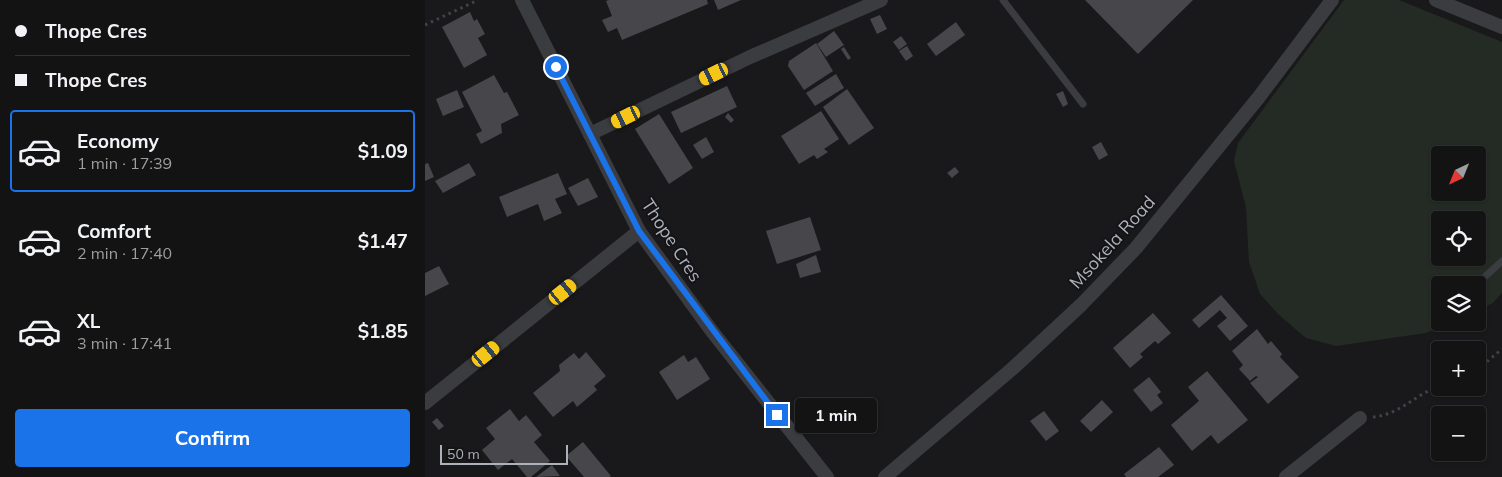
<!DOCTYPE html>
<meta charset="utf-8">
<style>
:root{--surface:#131314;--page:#202022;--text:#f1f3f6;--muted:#9d9ea0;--line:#323234;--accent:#1a73e8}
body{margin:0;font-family:Mulish,sans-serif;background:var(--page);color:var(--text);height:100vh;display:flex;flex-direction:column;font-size:19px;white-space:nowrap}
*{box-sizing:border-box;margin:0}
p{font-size:16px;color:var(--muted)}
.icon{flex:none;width:28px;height:28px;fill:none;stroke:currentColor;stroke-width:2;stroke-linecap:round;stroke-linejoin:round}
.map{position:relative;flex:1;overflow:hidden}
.sheet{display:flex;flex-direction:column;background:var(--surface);width:425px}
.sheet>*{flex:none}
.top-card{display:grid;align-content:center;height:110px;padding:0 15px;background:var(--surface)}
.needle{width:32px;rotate:223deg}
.fabs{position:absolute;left:1006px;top:146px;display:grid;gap:10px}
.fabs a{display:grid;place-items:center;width:55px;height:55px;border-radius:5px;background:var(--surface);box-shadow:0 1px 4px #0004,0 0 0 1px var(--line);font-size:25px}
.scale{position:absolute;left:15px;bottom:12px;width:128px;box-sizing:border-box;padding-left:5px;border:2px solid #adb1b9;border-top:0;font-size:14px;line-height:18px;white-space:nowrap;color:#adb1b9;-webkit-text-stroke:4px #141416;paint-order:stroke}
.end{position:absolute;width:22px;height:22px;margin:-11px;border:6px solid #1a73e8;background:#fff;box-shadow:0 0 0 2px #fff}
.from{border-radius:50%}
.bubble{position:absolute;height:35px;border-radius:5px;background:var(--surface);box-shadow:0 1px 4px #0004,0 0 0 1px var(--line);font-size:16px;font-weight:700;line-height:35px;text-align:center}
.car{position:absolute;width:15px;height:30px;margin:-15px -8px;border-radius:6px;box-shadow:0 0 4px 1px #0007;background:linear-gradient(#f5c518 24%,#345 0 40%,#f5c518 0 76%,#345 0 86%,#f5c518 0)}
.top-card b{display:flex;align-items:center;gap:18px;height:48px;font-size:19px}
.top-card b+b{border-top:1px solid var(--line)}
.top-card i{width:12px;height:12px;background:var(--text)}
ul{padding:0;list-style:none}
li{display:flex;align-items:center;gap:15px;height:82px;margin:0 10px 8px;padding:0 5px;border:2px solid transparent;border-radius:5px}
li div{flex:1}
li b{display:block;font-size:19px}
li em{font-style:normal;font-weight:700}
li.selected{border-color:var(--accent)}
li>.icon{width:45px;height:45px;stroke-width:1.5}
.cta{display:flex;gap:10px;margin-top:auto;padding:10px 15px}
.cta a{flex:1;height:58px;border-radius:5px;background:var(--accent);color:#fff;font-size:20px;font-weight:700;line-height:58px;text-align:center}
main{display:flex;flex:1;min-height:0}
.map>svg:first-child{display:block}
.green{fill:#242b25;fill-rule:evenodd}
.building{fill:#47474b}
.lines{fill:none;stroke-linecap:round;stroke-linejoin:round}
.path{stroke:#414347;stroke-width:3;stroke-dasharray:2.5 4;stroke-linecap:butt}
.service{stroke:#3b3c40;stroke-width:7}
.minor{stroke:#3b3c40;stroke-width:14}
.route{stroke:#1a73e8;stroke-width:6}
.labels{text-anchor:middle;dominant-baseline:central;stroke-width:4;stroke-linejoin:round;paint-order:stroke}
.street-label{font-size:18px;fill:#adb1b9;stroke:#141416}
</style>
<main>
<section class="sheet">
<div class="top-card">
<b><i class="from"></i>Thope Cres</b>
<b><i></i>Thope Cres</b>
</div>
<ul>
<li class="selected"><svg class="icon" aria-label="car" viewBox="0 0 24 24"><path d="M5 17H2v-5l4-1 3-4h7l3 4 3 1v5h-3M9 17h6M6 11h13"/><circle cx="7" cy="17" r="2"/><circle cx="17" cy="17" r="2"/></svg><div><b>Economy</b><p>1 min · 17:39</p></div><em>$1.09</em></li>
<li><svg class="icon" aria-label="car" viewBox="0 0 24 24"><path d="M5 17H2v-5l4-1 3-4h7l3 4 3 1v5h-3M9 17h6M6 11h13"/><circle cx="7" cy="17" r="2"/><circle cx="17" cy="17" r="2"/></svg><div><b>Comfort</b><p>2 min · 17:40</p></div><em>$1.47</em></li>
<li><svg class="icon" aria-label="car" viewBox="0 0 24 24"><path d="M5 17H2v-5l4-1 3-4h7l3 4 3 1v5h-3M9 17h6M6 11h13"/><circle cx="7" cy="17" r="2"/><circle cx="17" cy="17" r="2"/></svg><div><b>XL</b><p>3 min · 17:41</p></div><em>$1.85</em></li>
</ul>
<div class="cta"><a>Confirm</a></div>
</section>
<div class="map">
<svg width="1077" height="477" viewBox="0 0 1077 477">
<rect width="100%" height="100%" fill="#19191b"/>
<path class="green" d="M919,0H974L1077,42V293L1068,303L1053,310L1052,285H1015V322L1024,323L1001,333L911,346L881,338L853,314L835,294L824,262L821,207L809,161L813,143ZM1015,155H1052V192H1015ZM1015,220H1052V258H1015Z"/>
<g class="building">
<polygon points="184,0 282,0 283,4 197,40 192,28 183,32 177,20 187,16 181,1"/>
<polygon points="289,0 316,0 293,10"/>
<polygon points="660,0 768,0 713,54"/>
<polygon points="45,12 49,21 52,19 60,34 53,38 62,55 39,68 17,27"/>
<polygon points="455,15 462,29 452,34 445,19"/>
<polygon points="531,22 540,35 511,56 502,44"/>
<polygon points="409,31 419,45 401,57 392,44"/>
<polygon points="476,36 482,44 474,50 468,42"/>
<polygon points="391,43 408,71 379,90 363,66 364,61"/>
<polygon points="482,46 488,56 481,61 474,51"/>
<polygon points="419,47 426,58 423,60 416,49"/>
<polygon points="411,74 419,88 390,106 381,93"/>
<polygon points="69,75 79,93 82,92 94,115 76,124 77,133 56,144 51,134 57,131 37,92"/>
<polygon points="302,86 312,107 256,133 246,112"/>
<polygon points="422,89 449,128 424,145 398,107"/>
<polygon points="32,90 39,107 18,116 11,99"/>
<polygon points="638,91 643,104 638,107 631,94"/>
<polygon points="396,111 414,139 399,149 403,152 392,159 389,155 374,164 356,136"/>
<polygon points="303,113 309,120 306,123 300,117"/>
<polygon points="234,114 268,168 244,184 210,129"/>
<polygon points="281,137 289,152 277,159 268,145"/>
<polygon points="676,142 683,155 674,160 667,147"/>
<polygon points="3,163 9,177 0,181 0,164"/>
<polygon points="44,163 51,175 18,193 10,181"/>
<polygon points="530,167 534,172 527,178 522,173"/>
<polygon points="133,173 142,194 130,199 137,213 119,221 113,204 82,217 74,197"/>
<polygon points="163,178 173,197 153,206 143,188"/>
<polygon points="385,217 396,250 352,264 341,231"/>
<polygon points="391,255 396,272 375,278 371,264"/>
<polygon points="14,266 24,284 0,296 0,273"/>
<polygon points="796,295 823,326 805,341 792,326 802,318 795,310 774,328 767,320"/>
<polygon points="728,313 746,333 733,344 730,341 715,354 718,357 705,368 688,348"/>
<polygon points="832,329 843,344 846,341 857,354 855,357 874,377 843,404 825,383 833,377 831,376 825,381 814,369 818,365 807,351"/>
<polygon points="161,352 181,376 169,386 172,390 152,407 148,401 128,417 108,393 135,371 134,365 149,353 154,359"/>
<polygon points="259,355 263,362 271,357 285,379 252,400 234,372"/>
<polygon points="782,371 823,420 793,444 786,435 767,451 746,425 774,401 763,387"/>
<polygon points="724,377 736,392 732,395 738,403 726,412 708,390"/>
<polygon points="677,400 688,412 666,432 655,421"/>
<polygon points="85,409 94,421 101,415 117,435 109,442 125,461 106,477 102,477 87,459 73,470 57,450 70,439 61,428"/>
<polygon points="619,411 634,431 621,441 605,421"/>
<polygon points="12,418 19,426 14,430 7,422"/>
<polygon points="158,442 186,476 184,477 159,477 141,456"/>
<polygon points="734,447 749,465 733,477 701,477 699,474"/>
<polygon points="127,465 135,476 111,477"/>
</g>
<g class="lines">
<g class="path">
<polyline points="0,25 53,0"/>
<polyline points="1052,370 1077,349"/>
<path d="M948,417C976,414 989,395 1015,386"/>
</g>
<g class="service">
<polyline points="578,0 658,104"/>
<polyline points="1052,284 1077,261"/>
</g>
<g class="minor">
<polyline points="97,0 214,231 286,330 402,477"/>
<polyline points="1011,0 1077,27"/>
<polyline points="165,134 325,57 456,0"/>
<polyline points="0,403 214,231"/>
<polyline points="460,477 587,369 656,305 711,248 834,97 907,0"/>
<polyline points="861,477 935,418"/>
</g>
</g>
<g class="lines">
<polyline class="route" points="131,67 214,231 352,415"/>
</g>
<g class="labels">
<g class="street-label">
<text transform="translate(247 240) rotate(57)">Thope Cres</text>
<text transform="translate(687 242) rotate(-48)">Msokela Road</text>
</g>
</g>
</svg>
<div class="fabs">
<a><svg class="needle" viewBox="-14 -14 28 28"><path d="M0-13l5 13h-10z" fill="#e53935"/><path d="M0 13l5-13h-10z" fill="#9d9ea0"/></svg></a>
<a><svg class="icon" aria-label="locate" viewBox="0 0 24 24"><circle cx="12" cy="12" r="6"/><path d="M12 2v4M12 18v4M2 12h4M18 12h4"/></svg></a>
<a><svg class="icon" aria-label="layers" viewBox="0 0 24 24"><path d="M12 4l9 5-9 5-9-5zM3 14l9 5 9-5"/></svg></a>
<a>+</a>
<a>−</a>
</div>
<div class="scale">50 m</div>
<i class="end from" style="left:131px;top:67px"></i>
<i class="end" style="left:352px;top:415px"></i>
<div class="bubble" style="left:370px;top:398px;width:82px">1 min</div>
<i class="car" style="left:289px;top:74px;rotate:244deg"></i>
<i class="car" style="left:201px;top:117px;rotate:244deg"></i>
<i class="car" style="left:138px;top:292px;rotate:51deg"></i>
<i class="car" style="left:61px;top:354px;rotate:51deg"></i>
</div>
</main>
